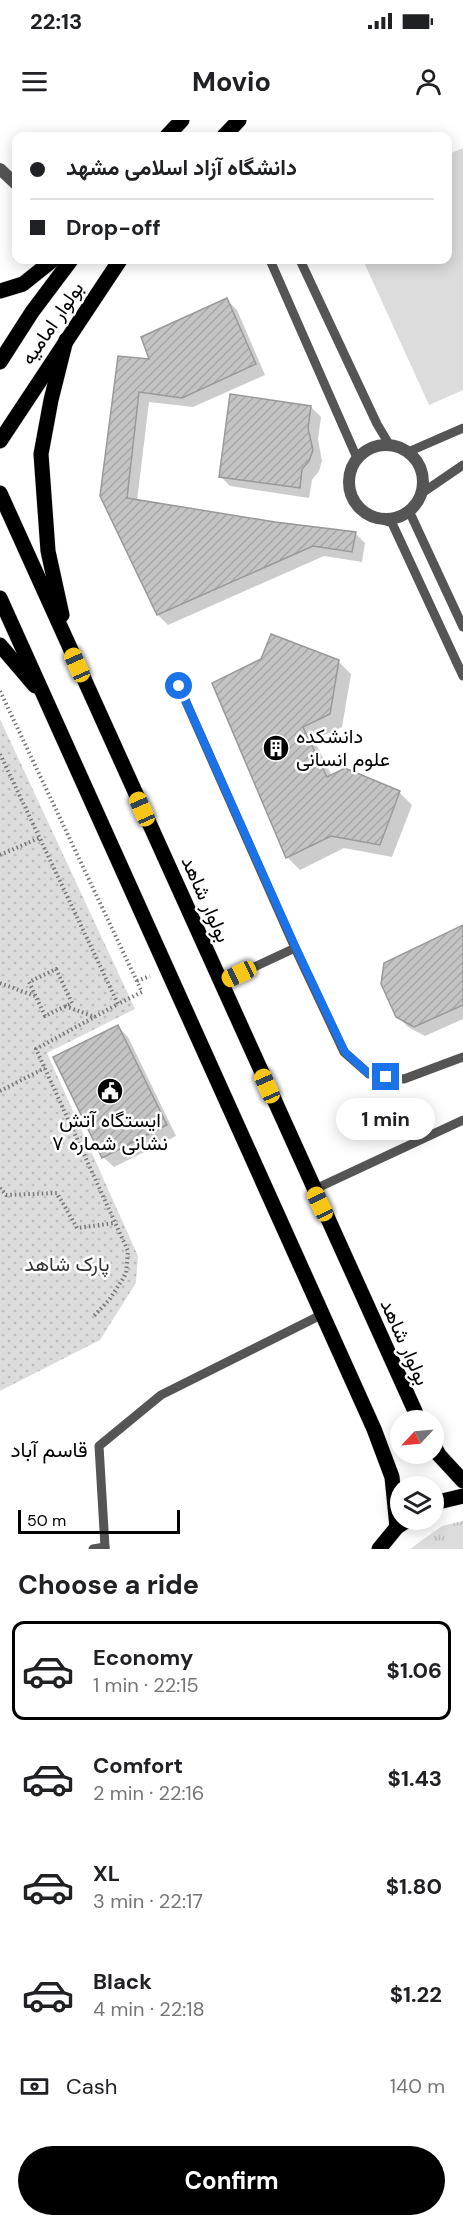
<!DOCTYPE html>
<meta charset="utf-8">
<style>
:root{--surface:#fff;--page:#f2f2f2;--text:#202124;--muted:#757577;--line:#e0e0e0;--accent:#000}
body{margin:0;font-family:"DM Sans",Vazirmatn,sans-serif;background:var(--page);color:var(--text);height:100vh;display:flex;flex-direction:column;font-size:22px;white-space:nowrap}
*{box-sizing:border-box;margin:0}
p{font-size:20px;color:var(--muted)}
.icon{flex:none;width:33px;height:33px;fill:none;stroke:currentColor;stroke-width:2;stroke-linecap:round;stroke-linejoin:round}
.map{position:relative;height:1429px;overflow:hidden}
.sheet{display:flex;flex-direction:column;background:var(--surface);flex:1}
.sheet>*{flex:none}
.hud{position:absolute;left:12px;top:12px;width:440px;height:132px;border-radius:12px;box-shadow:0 3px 15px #0003;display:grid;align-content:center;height:132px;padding:0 18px;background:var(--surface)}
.needle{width:39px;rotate:244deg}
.buttons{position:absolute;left:390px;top:1290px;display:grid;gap:12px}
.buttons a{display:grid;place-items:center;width:54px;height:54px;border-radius:50%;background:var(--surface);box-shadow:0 3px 15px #0003;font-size:30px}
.scale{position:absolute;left:18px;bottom:15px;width:162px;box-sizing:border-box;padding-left:6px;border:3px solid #000;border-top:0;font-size:16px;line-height:21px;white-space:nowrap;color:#000;-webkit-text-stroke:4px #fff;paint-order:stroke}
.end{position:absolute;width:27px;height:27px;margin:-14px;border:8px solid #1a73e8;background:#fff;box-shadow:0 0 0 3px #fff}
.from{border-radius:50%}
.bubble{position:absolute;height:42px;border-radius:21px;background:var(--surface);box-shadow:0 3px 15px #0003;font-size:20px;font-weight:700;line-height:42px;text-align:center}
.car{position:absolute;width:18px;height:36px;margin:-18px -9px;border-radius:8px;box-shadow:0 0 4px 2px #0007;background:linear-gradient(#f5c518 24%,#345 0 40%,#f5c518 0 76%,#345 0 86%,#f5c518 0)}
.hud b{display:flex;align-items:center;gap:21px;height:57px;font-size:22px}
.hud b+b{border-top:2px solid var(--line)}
.hud i{width:15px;height:15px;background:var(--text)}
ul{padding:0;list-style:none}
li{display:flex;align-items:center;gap:18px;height:99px;margin:0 12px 9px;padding:0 6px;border:3px solid transparent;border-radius:12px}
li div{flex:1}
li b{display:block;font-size:22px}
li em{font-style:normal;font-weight:700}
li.active{border-color:var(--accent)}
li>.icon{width:54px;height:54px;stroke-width:1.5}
h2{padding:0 18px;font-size:27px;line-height:72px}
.pay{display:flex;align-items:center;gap:15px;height:66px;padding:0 18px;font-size:22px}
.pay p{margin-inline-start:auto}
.button{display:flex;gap:12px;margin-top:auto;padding:12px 18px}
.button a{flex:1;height:69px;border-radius:36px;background:var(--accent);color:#fff;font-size:24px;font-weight:700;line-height:69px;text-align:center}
.status{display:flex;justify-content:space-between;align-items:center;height:42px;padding:0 30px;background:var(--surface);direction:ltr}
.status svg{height:16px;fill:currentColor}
header{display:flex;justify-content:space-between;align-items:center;height:78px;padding:0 18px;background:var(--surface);font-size:27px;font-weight:700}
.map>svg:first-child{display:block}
.grass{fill:url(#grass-tufts)}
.park{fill:url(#park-dots)}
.pitch{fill:#dcdcdc}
.shadow{fill:#0003}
.building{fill:url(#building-hatch);stroke:#999;stroke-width:1.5}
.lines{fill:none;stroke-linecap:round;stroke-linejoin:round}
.primary-casing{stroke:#dbdbdb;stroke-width:16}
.path{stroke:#777;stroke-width:4;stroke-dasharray:1.5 3;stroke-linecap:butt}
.service{stroke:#555;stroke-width:9}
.minor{stroke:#555;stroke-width:12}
.primary{stroke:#000;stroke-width:15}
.route{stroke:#1a73e8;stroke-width:8}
.labels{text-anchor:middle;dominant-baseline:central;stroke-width:5;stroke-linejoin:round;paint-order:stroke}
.street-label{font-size:20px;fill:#000;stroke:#fff}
.poi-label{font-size:20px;fill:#000;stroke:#fff;text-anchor:start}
.park-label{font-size:20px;fill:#333;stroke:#fff}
.neighbourhood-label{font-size:21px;fill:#000;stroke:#fff}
</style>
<div class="status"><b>22:13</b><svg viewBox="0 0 49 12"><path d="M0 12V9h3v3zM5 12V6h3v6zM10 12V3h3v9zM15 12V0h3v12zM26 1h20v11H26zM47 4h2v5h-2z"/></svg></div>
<header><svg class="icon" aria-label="menu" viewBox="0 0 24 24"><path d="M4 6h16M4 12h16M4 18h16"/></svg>Movio<svg class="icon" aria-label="person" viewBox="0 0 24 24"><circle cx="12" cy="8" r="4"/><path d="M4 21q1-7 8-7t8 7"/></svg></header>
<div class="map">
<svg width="463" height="1429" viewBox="0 0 463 1429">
<defs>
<pattern id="grass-tufts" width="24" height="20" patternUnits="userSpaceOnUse" patternTransform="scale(1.5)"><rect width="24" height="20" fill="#dcdcdc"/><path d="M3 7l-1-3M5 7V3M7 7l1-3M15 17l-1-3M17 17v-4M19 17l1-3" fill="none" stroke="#bbb"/></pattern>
<pattern id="park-dots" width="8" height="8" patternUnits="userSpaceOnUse" patternTransform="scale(1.5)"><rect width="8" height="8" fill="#dcdcdc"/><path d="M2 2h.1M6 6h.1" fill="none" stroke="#bbb" stroke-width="1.8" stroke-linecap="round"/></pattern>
<pattern id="building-hatch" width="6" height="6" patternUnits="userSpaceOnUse" patternTransform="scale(1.5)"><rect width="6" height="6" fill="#c4c4c4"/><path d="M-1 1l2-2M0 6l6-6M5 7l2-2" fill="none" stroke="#a7a7a7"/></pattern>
</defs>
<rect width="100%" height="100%" fill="#fff"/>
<polygon class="grass" points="463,1401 463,1429 410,1429 442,1406"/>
<polygon class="park" points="0,599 135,889 47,933 138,1136 136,1163 100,1220 0,1271"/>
<polygon class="pitch" points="463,28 463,270 429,285 363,140 447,140 447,35"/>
<g class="shadow">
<polygon points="227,180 237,190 265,255 193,287 149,282 137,381 275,404 355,413 365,423 362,442 324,436 168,505 158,495 102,376 119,237 151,240"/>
<polygon points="311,287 321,297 318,319 322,341 319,351 312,360 309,378 230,366 220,356"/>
<polygon points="338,541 351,554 342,607 314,620 332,656 399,672 412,685 392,737 344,728 300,750 287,737 214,563"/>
<polygon points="463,807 463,899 425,916 408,907 397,896"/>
<polygon points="118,907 128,917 176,1016 114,1047 103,1037"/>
</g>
<g class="building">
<polygon points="227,178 256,244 182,278 139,272 127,378 275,402 356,412 352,432 313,426 157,495 100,376 118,236 149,239 141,217"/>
<polygon points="230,274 311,286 308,308 313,330 309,341 302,349 300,368 219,357"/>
<polygon points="271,514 339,540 330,594 303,607 327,657 345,648 400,671 380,725 331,716 286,738 212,563 261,539"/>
<polygon points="463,805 463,885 414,907 396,897 381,864 384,843"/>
<polygon points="118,905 167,1005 102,1038 53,937"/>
</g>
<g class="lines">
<defs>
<g id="primary">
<polyline points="167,16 182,0"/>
<polyline points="224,16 239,0"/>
<polyline points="0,171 23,164 53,140"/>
<polyline points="0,242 32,192 71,140"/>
<polyline points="0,321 120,140"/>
<polyline points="0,373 419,1300"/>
<polyline points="0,478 374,1309 392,1357 397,1407"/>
<polyline points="62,495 48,431 41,334 51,280 66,220"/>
<polyline points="0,525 35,566"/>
<polyline points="434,1326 439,1335 463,1361"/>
<polyline points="434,1383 463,1376"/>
<polyline points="379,1429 397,1407 408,1400"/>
</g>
</defs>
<use href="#primary" class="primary-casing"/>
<g class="path">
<polyline points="0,571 142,872 118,884"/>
<polyline points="0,634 118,884 36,929 128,1131 126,1154 109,1180 93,1197"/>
<polyline points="0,735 39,718"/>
<polygon points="56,849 72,883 45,896 29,862"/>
<polyline points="137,861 150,856"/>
<polyline points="0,863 35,876"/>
<polyline points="65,886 95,897"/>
<polyline points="0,971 45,948"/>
<polyline points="0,1068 6,1075 57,1073 77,1108 115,1103"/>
</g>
<g class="service">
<polyline points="270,140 357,338"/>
<polyline points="300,140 377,304 389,324"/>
<polyline points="408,332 463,308"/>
<polyline points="422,373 463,345"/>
<polyline points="411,389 410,393 463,507"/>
<polyline points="374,397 392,403 463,556"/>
<polyline points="179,566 295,828 344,932 369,954 404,959 463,937"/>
<polyline points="220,863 295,828"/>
<polyline points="313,1070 463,1000"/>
<polyline points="105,1427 99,1326 161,1275 323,1194"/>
<polyline points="93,1429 105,1427 105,1429"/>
</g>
<g class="minor">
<polyline points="0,49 16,64"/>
<circle cx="386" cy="362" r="37"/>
</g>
<use href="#primary" class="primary"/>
</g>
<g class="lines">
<polyline class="route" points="179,566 296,828 345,932 369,954 386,957"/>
</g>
<defs>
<symbol id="building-disc" viewBox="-11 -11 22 22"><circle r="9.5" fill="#000" stroke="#fff"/><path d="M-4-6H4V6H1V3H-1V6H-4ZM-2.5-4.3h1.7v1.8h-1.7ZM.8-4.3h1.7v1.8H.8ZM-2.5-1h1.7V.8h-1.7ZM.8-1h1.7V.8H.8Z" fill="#fff"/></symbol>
<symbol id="civic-disc" viewBox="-11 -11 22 22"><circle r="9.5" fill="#000" stroke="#fff"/><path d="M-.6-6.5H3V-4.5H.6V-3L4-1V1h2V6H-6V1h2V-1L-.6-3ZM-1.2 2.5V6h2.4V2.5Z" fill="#fff"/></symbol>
</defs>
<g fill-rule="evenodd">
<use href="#building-disc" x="261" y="613" width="30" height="30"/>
<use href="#civic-disc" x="95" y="956" width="30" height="30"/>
</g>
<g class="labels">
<g class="street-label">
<text transform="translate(52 203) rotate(-56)">بولوار امامیه</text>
<text transform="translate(206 779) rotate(66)">بولوار شاهد</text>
<text transform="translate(405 1222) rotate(66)">بولوار شاهد</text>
</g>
<g class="poi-label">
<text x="296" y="616">دانشکده<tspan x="296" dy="23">علوم انسانی</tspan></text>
<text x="110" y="1000" text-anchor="middle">ایستگاه آتش<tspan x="110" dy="23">نشانی شماره ۷</tspan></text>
</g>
<g class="park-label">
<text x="67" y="1144">پارک شاهد</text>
</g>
<g class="neighbourhood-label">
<text x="49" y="1330">قاسم آباد</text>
</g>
</g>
</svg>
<div class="buttons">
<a><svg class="needle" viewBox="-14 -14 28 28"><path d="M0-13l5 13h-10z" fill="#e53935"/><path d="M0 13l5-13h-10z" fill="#757577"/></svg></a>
<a><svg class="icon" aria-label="layers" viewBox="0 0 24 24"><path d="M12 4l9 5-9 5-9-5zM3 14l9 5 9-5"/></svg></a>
</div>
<div class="scale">50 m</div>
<i class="end from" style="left:179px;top:566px"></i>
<i class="end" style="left:386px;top:957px"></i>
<div class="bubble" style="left:336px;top:978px;width:99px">1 min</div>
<i class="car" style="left:77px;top:545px;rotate:336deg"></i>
<i class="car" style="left:142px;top:689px;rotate:336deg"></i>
<i class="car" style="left:239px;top:854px;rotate:245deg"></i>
<i class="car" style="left:267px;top:966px;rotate:336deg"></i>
<i class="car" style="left:320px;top:1084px;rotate:335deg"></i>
<div class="hud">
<b><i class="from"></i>دانشگاه آزاد اسلامی مشهد</b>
<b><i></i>Drop-off</b>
</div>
</div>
<section class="sheet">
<h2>Choose a ride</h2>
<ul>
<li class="active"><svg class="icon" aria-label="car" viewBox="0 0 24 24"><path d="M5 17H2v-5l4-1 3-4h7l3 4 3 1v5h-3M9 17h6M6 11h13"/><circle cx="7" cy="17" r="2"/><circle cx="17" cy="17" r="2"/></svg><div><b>Economy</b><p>1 min · 22:15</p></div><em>$1.06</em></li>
<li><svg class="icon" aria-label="car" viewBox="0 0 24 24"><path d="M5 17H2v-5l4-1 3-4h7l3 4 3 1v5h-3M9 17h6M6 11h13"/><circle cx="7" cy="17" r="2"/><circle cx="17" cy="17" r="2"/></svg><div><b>Comfort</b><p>2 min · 22:16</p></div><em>$1.43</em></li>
<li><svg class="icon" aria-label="car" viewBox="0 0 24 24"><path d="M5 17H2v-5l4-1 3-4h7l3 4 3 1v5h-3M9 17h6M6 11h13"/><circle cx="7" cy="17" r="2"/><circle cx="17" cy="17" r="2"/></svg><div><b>XL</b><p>3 min · 22:17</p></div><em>$1.80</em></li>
<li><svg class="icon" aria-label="car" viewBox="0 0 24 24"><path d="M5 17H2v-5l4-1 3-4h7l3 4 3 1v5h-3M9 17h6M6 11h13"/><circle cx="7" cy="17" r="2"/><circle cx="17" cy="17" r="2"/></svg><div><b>Black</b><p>4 min · 22:18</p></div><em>$1.22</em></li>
</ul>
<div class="pay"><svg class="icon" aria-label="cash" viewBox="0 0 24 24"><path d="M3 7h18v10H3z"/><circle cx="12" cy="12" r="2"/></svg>Cash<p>140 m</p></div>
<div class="button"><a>Confirm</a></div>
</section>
